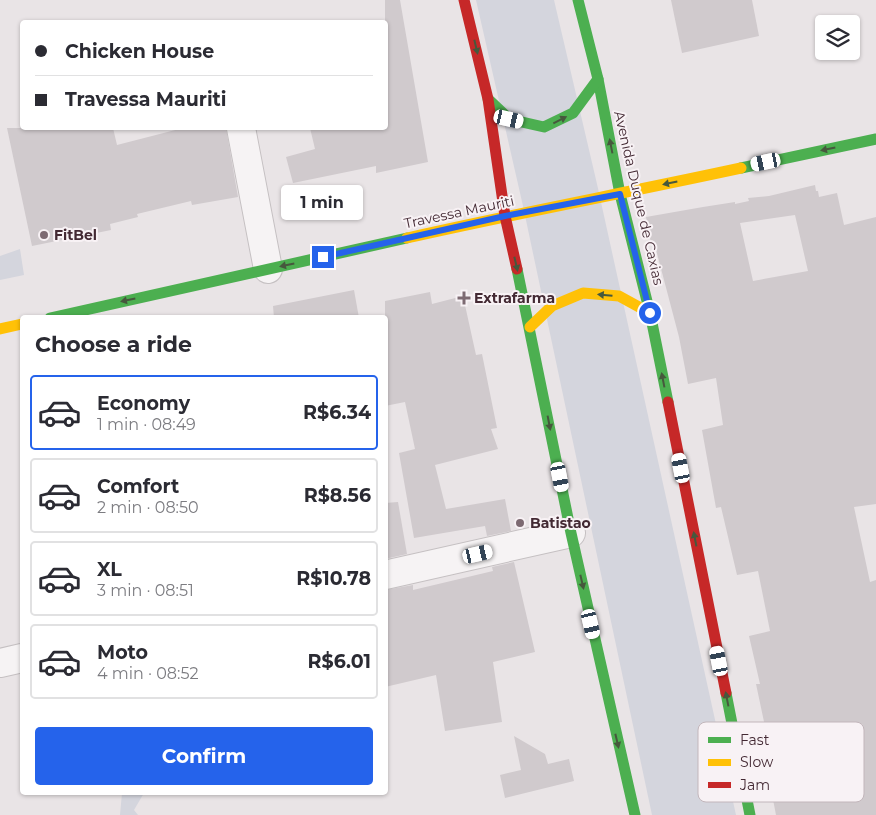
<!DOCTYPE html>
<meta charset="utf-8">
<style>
:root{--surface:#fff;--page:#f2f2f3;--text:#2b2b33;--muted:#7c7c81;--line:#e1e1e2;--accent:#2563eb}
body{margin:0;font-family:Montserrat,sans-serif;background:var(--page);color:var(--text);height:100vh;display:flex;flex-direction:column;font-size:19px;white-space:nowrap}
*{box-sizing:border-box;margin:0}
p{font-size:16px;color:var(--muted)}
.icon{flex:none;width:28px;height:28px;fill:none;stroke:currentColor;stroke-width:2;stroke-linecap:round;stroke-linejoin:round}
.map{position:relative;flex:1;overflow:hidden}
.side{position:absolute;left:20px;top:315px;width:368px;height:480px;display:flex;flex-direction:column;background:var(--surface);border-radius:5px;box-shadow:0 1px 4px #0004}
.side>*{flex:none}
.banner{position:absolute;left:20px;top:20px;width:368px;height:110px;border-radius:5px;box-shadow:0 1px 4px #0004;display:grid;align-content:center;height:110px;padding:0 15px;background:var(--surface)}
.tools{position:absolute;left:815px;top:15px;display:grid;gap:10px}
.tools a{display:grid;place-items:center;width:45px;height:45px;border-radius:5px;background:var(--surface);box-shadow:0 1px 4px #0004;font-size:25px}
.end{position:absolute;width:22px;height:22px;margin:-11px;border:6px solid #2563eb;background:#fff;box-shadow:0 0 0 2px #fff}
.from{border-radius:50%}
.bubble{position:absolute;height:35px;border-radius:5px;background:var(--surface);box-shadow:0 1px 4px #0004;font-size:16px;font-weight:700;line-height:35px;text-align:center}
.car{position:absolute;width:15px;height:30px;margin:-15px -8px;border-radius:6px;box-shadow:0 0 4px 1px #0007;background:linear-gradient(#fff 24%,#345 0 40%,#fff 0 76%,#345 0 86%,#fff 0)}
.banner b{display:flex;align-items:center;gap:18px;height:48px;font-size:19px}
.banner b+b{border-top:1px solid var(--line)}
.banner i{width:12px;height:12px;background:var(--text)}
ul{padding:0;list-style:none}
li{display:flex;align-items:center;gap:15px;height:75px;margin:0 10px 8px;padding:0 5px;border:2px solid var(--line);border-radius:5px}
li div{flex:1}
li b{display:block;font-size:19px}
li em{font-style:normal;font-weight:700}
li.active{border-color:var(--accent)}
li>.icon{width:45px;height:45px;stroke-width:1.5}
h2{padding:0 15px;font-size:22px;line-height:60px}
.action{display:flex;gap:10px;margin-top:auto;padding:10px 15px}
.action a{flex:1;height:58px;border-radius:5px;background:var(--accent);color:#fff;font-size:20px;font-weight:700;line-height:58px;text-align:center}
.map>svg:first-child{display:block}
.green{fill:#d4d5dd}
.building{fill:#d0cacd;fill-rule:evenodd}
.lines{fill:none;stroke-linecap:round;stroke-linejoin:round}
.street-casing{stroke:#c5c0c2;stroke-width:30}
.street{stroke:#f6f3f4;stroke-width:28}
.fast{stroke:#4caf50;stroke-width:11}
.slow{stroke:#ffc107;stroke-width:11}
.jam{stroke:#c62828;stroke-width:11}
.oneway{fill:#46583d}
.route{stroke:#2563eb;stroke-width:6}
.poi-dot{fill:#7d6a72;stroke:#f8f2f5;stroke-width:2}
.labels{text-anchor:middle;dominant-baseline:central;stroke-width:4;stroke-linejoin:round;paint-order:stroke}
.street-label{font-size:14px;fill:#432933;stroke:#f8f2f5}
.poi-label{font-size:14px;font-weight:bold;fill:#432933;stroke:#f8f2f5;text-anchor:start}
.key{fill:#f8f2f5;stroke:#c2b6bb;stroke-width:1}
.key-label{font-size:14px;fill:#432933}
</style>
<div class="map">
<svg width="876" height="815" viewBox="0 0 876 815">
<rect width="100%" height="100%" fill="#e9e4e6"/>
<g class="green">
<polygon points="476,0 554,0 597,184 736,815 652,815 523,206"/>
<polygon points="20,249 24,275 0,280 0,256"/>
<polygon points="122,793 144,793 134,810 138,815 120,815"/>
</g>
<g class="building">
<polygon points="385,0 400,0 428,162 376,173 376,166 293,183 286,157 315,149 310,128 385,128"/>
<polygon points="671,0 752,0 759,36 682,53"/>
<polygon points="7,128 113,128 117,145 183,128 226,128 238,197 192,205 191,201 137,214 138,217 110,224 111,230 32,246"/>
<path d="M815,185L816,191H818L819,197L837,193L844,225L876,217V504L854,507L870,582L876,580V815H776L761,737L767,736L756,684H760L749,636L770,631L758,571L737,575L721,507L716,508L702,430L723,425L716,378L688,384L679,337L654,242L651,243L646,217L703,207L735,202V204L749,201L748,198L769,196ZM795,215L808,271L753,281L740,223Z"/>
<polygon points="354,290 359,318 274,318 273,306"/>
<polygon points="430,292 432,304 463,296 476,355 482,354 497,428 491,429 498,449 435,465 446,509 505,499 511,531 487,536 485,526 414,538 399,453 415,449 405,402 385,406 385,301"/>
<polygon points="398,502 407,554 385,559 385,503"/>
<polygon points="514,562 535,652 493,662 502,722 445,731 436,675 385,687 385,590 413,585 413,590 493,571 492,567"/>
<polygon points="514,736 545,754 548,764 569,759 574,781 505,798 500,775 521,770"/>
</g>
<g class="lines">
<defs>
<g id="street">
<polyline points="241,128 268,269"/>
<polyline points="385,575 571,533"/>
<polyline points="0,663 22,658"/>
</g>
</defs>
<use href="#street" class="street-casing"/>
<use href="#street" class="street"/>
<g class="fast">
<polyline points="578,0 598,79 620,194 650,313 668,402"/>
<polyline points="488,99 509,119 544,127 573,113 598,79"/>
<polyline points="741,168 876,139"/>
<polyline points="517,269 571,533 635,815"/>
<polyline points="50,318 407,238"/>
<polyline points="726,693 750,815"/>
</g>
<g class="slow">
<path d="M407,238C518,213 630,192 741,168"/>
<polyline points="530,327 552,306 583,293 619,296 650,313"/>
<polyline points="0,329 22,324"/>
</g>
<g class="jam">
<polyline points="464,0 488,99 505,216 517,269"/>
<polyline points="668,402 726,693"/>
</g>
</g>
<defs><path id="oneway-solid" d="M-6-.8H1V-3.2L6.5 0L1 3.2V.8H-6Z" transform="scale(1.25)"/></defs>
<g class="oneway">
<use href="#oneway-solid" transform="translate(476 47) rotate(77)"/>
<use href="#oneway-solid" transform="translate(560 120) rotate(-27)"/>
<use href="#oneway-solid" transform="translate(611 146) rotate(-101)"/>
<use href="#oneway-solid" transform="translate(828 149) rotate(168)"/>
<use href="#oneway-solid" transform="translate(670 183) rotate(168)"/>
<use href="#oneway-solid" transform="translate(516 264) rotate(77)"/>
<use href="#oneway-solid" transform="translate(287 265) rotate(168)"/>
<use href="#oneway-solid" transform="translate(605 295) rotate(-175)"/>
<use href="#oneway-solid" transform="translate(128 300) rotate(168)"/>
<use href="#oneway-solid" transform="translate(663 380) rotate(-101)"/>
<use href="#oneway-solid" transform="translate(549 423) rotate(79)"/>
<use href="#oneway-solid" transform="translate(695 539) rotate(-101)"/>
<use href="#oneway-solid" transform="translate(582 582) rotate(77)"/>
<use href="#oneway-solid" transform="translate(727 699) rotate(-101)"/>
<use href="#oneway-solid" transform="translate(617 741) rotate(77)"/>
</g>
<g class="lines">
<polyline class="route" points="323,257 505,216 620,194 650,313"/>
</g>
<g class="poi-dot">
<circle cx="44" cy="235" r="5"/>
<path d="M461.5 290.5h5v5h5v5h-5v5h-5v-5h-5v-5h5z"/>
<circle cx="520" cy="523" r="5"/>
</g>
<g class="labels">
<g class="street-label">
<text transform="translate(639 198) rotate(77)">Avenida Duque de Caxias</text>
<text transform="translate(459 212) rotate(-12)">Travessa Mauriti</text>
</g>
<g class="poi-label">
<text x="54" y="235">FitBel</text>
<text x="474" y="298">Extrafarma</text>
<text x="530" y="523">Batistao</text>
</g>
</g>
<rect x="698" y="722" width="166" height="80" rx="8" class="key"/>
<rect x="708" y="737" width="23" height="6" fill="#4caf50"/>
<rect x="708" y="759" width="23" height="7" fill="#ffc107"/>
<rect x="708" y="782" width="23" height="6" fill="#c62828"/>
<g class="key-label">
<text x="740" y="745">Fast</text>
<text x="740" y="767">Slow</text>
<text x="740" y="790">Jam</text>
</g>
</svg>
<div class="tools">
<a><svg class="icon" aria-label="layers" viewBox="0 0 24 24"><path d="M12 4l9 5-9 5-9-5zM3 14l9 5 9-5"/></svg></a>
</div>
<i class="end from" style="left:650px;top:313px"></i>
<i class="end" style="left:323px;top:257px"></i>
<div class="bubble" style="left:281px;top:185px;width:82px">1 min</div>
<i class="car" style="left:509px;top:119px;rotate:103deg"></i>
<i class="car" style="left:766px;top:162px;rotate:258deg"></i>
<i class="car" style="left:681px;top:468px;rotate:349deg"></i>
<i class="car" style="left:560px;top:477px;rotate:169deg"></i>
<i class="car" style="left:478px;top:554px;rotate:77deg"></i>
<i class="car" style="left:591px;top:624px;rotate:167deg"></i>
<i class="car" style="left:719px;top:661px;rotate:349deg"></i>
<div class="banner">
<b><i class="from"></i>Chicken House</b>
<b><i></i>Travessa Mauriti</b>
</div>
<section class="side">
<h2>Choose a ride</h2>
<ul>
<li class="active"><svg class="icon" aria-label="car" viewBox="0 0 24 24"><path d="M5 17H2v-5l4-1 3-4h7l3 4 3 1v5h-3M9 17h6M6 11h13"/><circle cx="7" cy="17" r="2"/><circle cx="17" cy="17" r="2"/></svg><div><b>Economy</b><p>1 min · 08:49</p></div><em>R$6.34</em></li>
<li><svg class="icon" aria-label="car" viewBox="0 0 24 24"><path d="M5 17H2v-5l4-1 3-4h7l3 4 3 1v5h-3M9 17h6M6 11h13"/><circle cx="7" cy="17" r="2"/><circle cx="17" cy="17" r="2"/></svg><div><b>Comfort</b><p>2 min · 08:50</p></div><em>R$8.56</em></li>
<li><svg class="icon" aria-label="car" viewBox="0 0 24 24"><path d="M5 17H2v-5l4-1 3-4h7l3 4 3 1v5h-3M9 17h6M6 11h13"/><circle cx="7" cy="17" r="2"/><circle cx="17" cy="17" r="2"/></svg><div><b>XL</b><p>3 min · 08:51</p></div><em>R$10.78</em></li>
<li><svg class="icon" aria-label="car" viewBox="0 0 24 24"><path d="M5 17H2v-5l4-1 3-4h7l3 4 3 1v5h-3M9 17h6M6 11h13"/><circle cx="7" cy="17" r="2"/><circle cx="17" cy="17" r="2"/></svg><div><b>Moto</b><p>4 min · 08:52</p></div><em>R$6.01</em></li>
</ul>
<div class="action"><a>Confirm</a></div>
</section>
</div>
